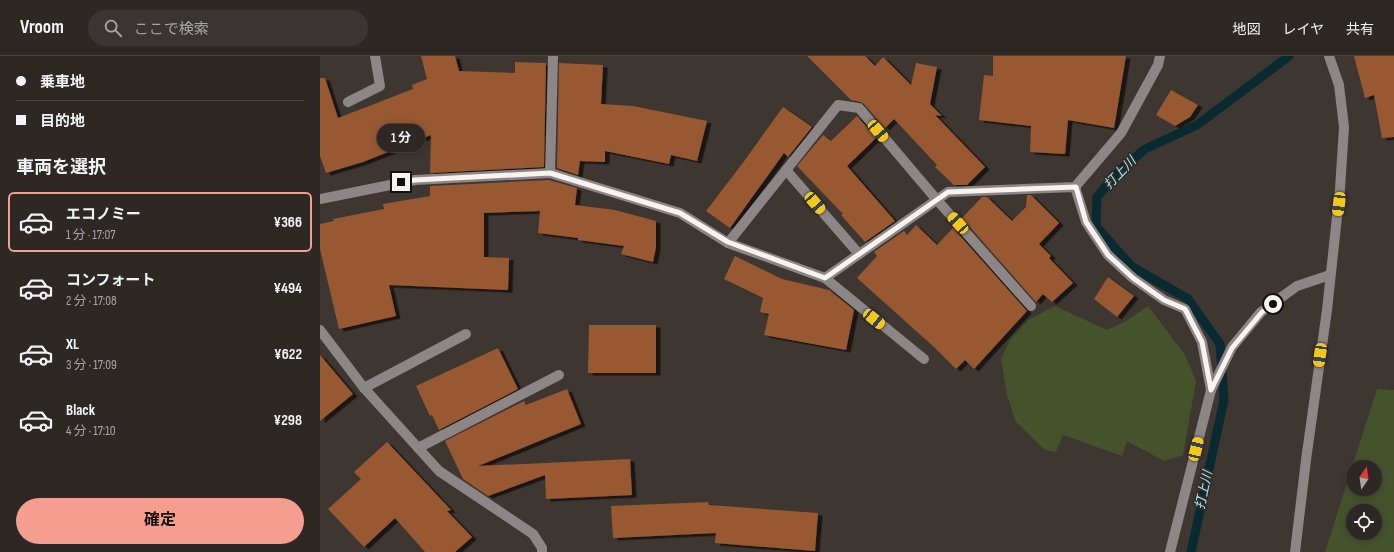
<!DOCTYPE html>
<html lang="ja">
<meta charset="utf-8">
<style>
:root{--surface:#2e2825;--page:#3a3432;--text:#f1f3f6;--muted:#a7a6a7;--line:#494442;--accent:#f59d8f}
body{margin:0;font-family:"Sofia Sans Condensed","Noto Sans JP",sans-serif;background:var(--page);color:var(--text);height:100vh;display:flex;flex-direction:column;font-size:15px;white-space:nowrap}
*{box-sizing:border-box;margin:0}
p{font-size:13px;color:var(--muted)}
.icon{flex:none;width:22px;height:22px;fill:none;stroke:currentColor;stroke-width:2;stroke-linecap:round;stroke-linejoin:round}
.map{position:relative;flex:1;overflow:hidden}
.sheet{display:flex;flex-direction:column;background:var(--surface);width:320px}
.sheet>*{flex:none}
.guide{display:grid;align-content:center;height:88px;padding:0 16px;background:var(--surface)}
.needle{width:26px;rotate:13deg}
.buttons{position:absolute;left:1026px;top:404px;display:grid;gap:8px}
.buttons a{display:grid;place-items:center;width:36px;height:36px;border-radius:50%;background:var(--surface);box-shadow:0 2px 10px #0003,0 0 0 1px var(--line);font-size:20px}
.end{position:absolute;width:18px;height:18px;margin:-9px;border:5px solid #f9f3f0;background:#111;box-shadow:0 0 0 2px #111}
.from{border-radius:50%}
.bubble{position:absolute;height:28px;border-radius:14px;background:var(--surface);box-shadow:0 2px 10px #0003,0 0 0 1px var(--line);font-size:13px;font-weight:700;line-height:28px;text-align:center}
.car{position:absolute;width:12px;height:24px;margin:-12px -6px;border-radius:5px;box-shadow:0 0 3px 1px #0007;background:linear-gradient(#f5c518 24%,#345 0 40%,#f5c518 0 76%,#345 0 86%,#f5c518 0)}
.guide b{display:flex;align-items:center;gap:14px;height:38px;font-size:15px}
.guide b+b{border-top:1px solid var(--line)}
.guide i{width:10px;height:10px;background:var(--text)}
ul{padding:0;list-style:none}
li{display:flex;align-items:center;gap:12px;height:60px;margin:0 8px 6px;padding:0 8px;border:2px solid transparent;border-radius:6px}
li div{flex:1}
li b{display:block;font-size:15px}
li em{font-style:normal;font-weight:700}
li.selected{border-color:var(--accent)}
li>.icon{width:36px;height:36px;stroke-width:1.5}
h2{padding:0 16px;font-size:18px;line-height:48px}
.button{display:flex;gap:8px;margin-top:auto;padding:8px 16px}
.button a{flex:1;height:46px;border-radius:24px;background:var(--accent);color:#111;font-size:16px;font-weight:700;line-height:46px;text-align:center}
header{display:flex;align-items:center;gap:24px;box-sizing:border-box;height:56px;padding:0 20px;background:var(--surface);border-bottom:1px solid var(--line)}
header strong{font-size:19px}
nav{display:flex;gap:22px;margin-inline-start:auto;font-size:14px}
.search{width:280px;height:36px;background:var(--page);display:flex;align-items:center;gap:10px;box-sizing:border-box;padding:0 14px;border-radius:22px;color:var(--muted);font-size:15px}
main{display:flex;flex:1;min-height:0}
.map>svg:first-child{display:block}
.green{fill:#45532d;fill-rule:evenodd}
.lines{fill:none;stroke-linecap:round;stroke-linejoin:round}
.stream{stroke:#092a31;stroke-width:9}
.building{fill:#975930;filter:url(#shadow)}
.minor{stroke:#8c8687;stroke-width:10}
.route{stroke:#f9f3f0;stroke-width:5}
.labels{text-anchor:middle;dominant-baseline:central;stroke-width:3.5;stroke-linejoin:round;paint-order:stroke}
.water-label{font-size:13px;font-style:italic;fill:#9ee7fa;stroke:#342c27}
</style>
<header>
<strong>Vroom</strong>
<div class="search"><svg class="icon" aria-label="search" viewBox="0 0 24 24"><circle cx="10" cy="10" r="6"/><path d="M15 15l6 6"/></svg>ここで検索</div>
<nav><a>地図</a><a>レイヤ</a><a>共有</a></nav>
</header>
<main>
<section class="sheet">
<div class="guide">
<b><i class="from"></i>乗車地</b>
<b><i></i>目的地</b>
</div>
<h2>車両を選択</h2>
<ul>
<li class="selected"><svg class="icon" aria-label="car" viewBox="0 0 24 24"><path d="M5 17H2v-5l4-1 3-4h7l3 4 3 1v5h-3M9 17h6M6 11h13"/><circle cx="7" cy="17" r="2"/><circle cx="17" cy="17" r="2"/></svg><div><b>エコノミー</b><p>1 分 · 17:07</p></div><em>¥366</em></li>
<li><svg class="icon" aria-label="car" viewBox="0 0 24 24"><path d="M5 17H2v-5l4-1 3-4h7l3 4 3 1v5h-3M9 17h6M6 11h13"/><circle cx="7" cy="17" r="2"/><circle cx="17" cy="17" r="2"/></svg><div><b>コンフォート</b><p>2 分 · 17:08</p></div><em>¥494</em></li>
<li><svg class="icon" aria-label="car" viewBox="0 0 24 24"><path d="M5 17H2v-5l4-1 3-4h7l3 4 3 1v5h-3M9 17h6M6 11h13"/><circle cx="7" cy="17" r="2"/><circle cx="17" cy="17" r="2"/></svg><div><b>XL</b><p>3 分 · 17:09</p></div><em>¥622</em></li>
<li><svg class="icon" aria-label="car" viewBox="0 0 24 24"><path d="M5 17H2v-5l4-1 3-4h7l3 4 3 1v5h-3M9 17h6M6 11h13"/><circle cx="7" cy="17" r="2"/><circle cx="17" cy="17" r="2"/></svg><div><b>Black</b><p>4 分 · 17:10</p></div><em>¥298</em></li>
</ul>
<div class="button"><a>確定</a></div>
</section>
<div class="map">
<svg width="1074" height="496" viewBox="0 0 1074 496">
<defs>
<filter id="shadow"><feDropShadow dx="4.5" dy="2.5" stdDeviation="0" flood-color="#0009"/></filter>
</defs>
<rect width="100%" height="100%" fill="#3e3631"/>
<g class="green">
<polygon points="735,250 787,274 806,265 828,250 865,299 876,325 863,399 844,405 807,385 802,400 743,379 736,396 725,394 696,366 687,339 681,303 690,284 708,264"/>
<path d="M1057,333L1074,334V496H1005ZM1033,411H1055V433H1033ZM1033,455H1055V477H1033Z"/>
</g>
<g class="lines">
<polyline class="stream" points="871,496 904,344 900,288 868,243 811,210 776,170 777,141 798,116 825,93 877,69 969,0"/>
</g>
<g class="building">
<polygon points="101,0 135,0 139,15 195,17 195,6 226,7 224,111 110,117 111,79 43,106 6,117 0,100 0,22 5,22 18,62 93,33 92,29 107,23"/>
<polygon points="487,0 545,0 555,10 563,1 591,29 596,7 617,11 610,48 622,60 615,59 665,111 647,129 634,129 615,111 617,109 574,63 565,72 544,48 540,46 531,44"/>
<polygon points="673,0 806,0 794,72 748,64 745,98 710,96 711,70 659,64 664,19 673,20"/>
<polygon points="1034,0 1074,0 1074,81 1062,82 1054,39 1045,42"/>
<polygon points="239,7 283,9 281,48 313,50 387,65 377,105 351,99 349,108 285,95 285,106 260,105 258,119 237,112"/>
<polygon points="851,34 878,49 870,61 855,70 836,59"/>
<polygon points="463,51 492,71 468,101 464,97 410,172 386,155 422,108"/>
<polygon points="537,60 556,82 527,110 575,165 545,186 521,159 523,158 477,110 503,79 511,85"/>
<polygon points="229,124 257,132 255,149 295,154 336,165 336,191 333,206 301,198 304,190 258,184 258,182 218,177 220,155 164,157 164,201 189,202 188,234 69,229 76,260 19,273 0,193 0,168 14,165 13,163 64,153 63,148 110,140 110,130"/>
<polygon points="707,139 711,139 739,167 719,188 731,200 729,202 753,227 732,246 723,238 716,246 642,162 662,141 667,141 692,165 706,151"/>
<polygon points="596,169 617,189 633,172 707,255 654,313 645,304 636,313 614,291 537,222 557,200 554,196 584,175 587,179"/>
<polygon points="415,200 462,223 509,234 534,254 526,294 444,279 449,258 440,256 443,242 404,223"/>
<polygon points="788,221 814,240 797,261 774,243"/>
<polygon points="269,269 336,269 336,317 268,317"/>
<polygon points="178,292 198,333 119,374 112,359 110,360 96,330"/>
<polygon points="0,299 33,338 0,365"/>
<polygon points="247,333 261,368 158,410 310,403 312,439 226,443 225,419 168,440 143,423 125,385 204,345 206,349"/>
<polygon points="67,386 131,454 127,455 152,481 135,496 105,496 75,462 44,491 8,453 41,423 34,416"/>
<polygon points="388,446 389,449 498,457 495,495 395,487 396,477 293,482 291,450"/>
</g>
<g class="lines">
<g class="minor">
<polyline points="28,46 60,30 55,0"/>
<polyline points="466,114 539,198"/>
<polyline points="230,117 233,0"/>
<polyline points="755,131 766,166 788,199 813,222 844,244 865,253 882,286 891,334 850,496"/>
<polyline points="0,143 95,124 230,117 360,157 408,187 505,222 628,136 755,131 801,77 838,9 840,0"/>
<polyline points="408,187 518,49 539,52 617,144 711,250"/>
<polyline points="505,222 604,303"/>
<polyline points="0,274 44,332 119,415 213,478 222,492 222,496"/>
<polyline points="44,332 146,278"/>
<polyline points="891,334 912,291 941,256 977,230 1010,219"/>
<polyline points="98,392 239,319"/>
<polyline points="975,496 986,404 1007,254 1020,133 1024,71 1019,29 1009,0"/>
</g>
</g>
<g class="lines">
<polyline class="route" points="81,126 95,124 230,117 360,157 408,186 505,222 628,136 756,131 766,166 788,199 813,222 844,244 865,253 882,286 891,334 912,292 942,256 953,248"/>
</g>
<g class="labels">
<g class="water-label">
<text transform="translate(800 117) rotate(-46)">打上川</text>
<text transform="translate(884 434) rotate(-78)">打上川</text>
</g>
</g>
</svg>
<div class="buttons">
<a><svg class="needle" viewBox="-14 -14 28 28"><path d="M0-13l5 13h-10z" fill="#e53935"/><path d="M0 13l5-13h-10z" fill="#a7a6a7"/></svg></a>
<a><svg class="icon" aria-label="locate" viewBox="0 0 24 24"><circle cx="12" cy="12" r="6"/><path d="M12 2v4M12 18v4M2 12h4M18 12h4"/></svg></a>
</div>
<i class="end from" style="left:953px;top:248px"></i>
<i class="end" style="left:81px;top:126px"></i>
<div class="bubble" style="left:57px;top:68px;width:48px">1 分</div>
<i class="car" style="left:558px;top:75px;rotate:140deg"></i>
<i class="car" style="left:495px;top:147px;rotate:139deg"></i>
<i class="car" style="left:1019px;top:148px;rotate:187deg"></i>
<i class="car" style="left:638px;top:167px;rotate:318deg"></i>
<i class="car" style="left:554px;top:263px;rotate:129deg"></i>
<i class="car" style="left:1000px;top:299px;rotate:188deg"></i>
<i class="car" style="left:876px;top:393px;rotate:14deg"></i>
</div>
</main>
